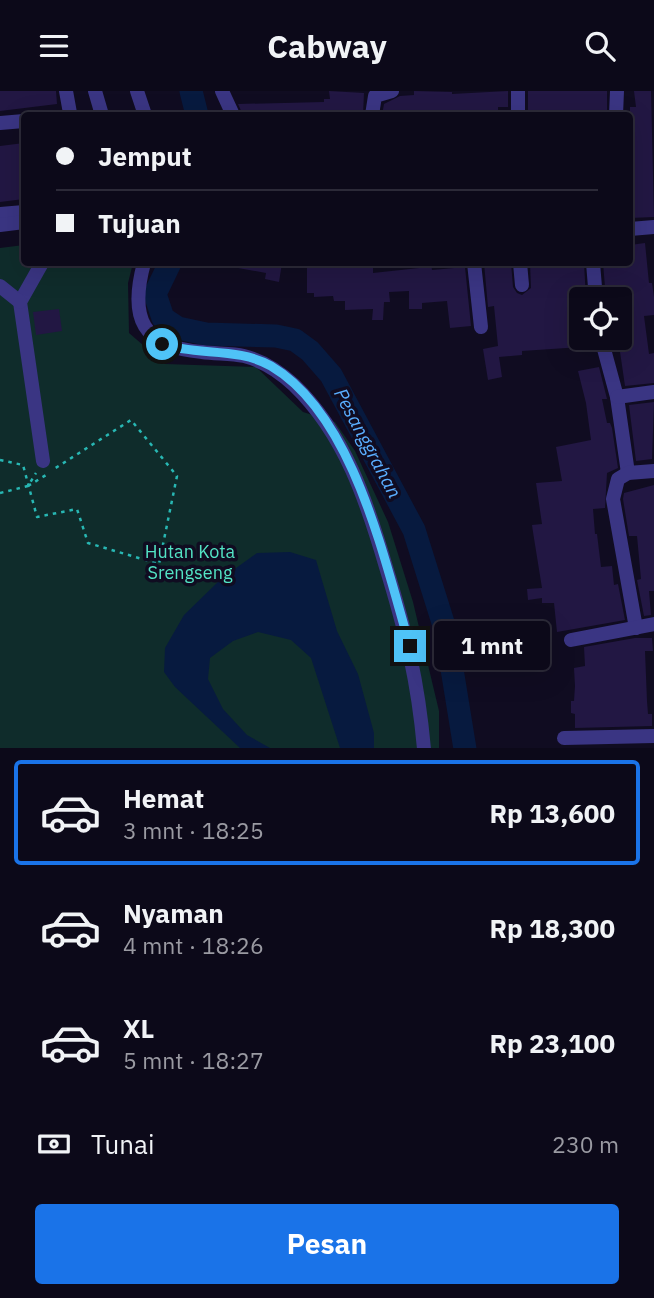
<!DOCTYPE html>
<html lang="id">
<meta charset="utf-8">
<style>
:root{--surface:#0c0919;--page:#1a1726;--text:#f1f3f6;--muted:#9a9aa2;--line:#2c2a38;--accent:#1a73e8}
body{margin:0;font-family:"IBM Plex Sans",sans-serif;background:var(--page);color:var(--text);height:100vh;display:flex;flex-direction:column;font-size:26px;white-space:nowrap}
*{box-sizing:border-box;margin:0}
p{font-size:23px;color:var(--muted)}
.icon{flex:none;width:38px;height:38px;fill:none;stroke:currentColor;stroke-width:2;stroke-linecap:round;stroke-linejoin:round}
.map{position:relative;height:657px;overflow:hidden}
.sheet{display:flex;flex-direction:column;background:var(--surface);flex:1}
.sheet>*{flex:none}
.banner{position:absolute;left:21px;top:21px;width:612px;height:154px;border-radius:7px;box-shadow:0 7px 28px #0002,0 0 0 2px var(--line);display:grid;align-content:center;height:154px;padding:0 35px;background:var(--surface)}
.tools{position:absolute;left:569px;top:196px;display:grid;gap:14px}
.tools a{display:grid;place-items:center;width:63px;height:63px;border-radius:7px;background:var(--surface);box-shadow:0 7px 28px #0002,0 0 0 2px var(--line);font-size:35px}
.end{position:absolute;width:32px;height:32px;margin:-16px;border:9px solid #4fc3f7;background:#111;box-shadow:0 0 0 4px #111}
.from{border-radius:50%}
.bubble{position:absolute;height:49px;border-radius:7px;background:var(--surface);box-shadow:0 7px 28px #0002,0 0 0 2px var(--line);font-size:23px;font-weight:800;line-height:49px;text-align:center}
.banner b{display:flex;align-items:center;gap:24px;height:66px;font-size:26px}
.banner b+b{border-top:2px solid var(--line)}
.banner i{width:18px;height:18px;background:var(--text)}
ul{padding:12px 0 0;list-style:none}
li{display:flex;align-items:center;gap:21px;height:105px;margin:0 14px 10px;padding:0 21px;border:4px solid transparent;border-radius:7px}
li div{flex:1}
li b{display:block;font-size:26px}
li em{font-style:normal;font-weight:800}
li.current{border-color:var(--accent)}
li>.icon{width:63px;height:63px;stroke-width:1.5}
.pay{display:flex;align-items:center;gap:18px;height:77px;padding:0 35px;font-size:26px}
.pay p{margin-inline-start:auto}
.primary-button{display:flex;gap:14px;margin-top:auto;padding:14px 35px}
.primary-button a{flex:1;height:80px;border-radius:7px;background:var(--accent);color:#fff;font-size:28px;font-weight:800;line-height:80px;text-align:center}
header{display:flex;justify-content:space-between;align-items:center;height:91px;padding:0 35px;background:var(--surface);font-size:32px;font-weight:800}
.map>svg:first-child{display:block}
.green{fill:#0f2c2b}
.water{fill:#071a3f}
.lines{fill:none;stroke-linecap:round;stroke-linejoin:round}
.river{stroke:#071a3f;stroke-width:23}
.building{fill:#221743}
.path{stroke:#28b7b3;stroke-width:2.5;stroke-dasharray:3.5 5;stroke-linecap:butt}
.minor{stroke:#3a3583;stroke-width:14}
.route{stroke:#4fc3f7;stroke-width:9}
.labels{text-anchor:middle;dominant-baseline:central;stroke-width:7;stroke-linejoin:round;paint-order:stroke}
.park-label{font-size:18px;fill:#53e4c5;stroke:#100c21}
.water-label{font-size:19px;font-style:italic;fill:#5aaeff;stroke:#100c21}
</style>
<header><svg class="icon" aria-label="menu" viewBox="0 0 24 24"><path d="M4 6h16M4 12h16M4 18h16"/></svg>Cabway<svg class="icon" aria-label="search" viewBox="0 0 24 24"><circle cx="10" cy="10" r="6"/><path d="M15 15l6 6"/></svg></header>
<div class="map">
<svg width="654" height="658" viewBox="0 0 654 658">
<rect width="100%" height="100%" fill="#100c21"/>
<polygon class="green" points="24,154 24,172 133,172 128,192 129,242 165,273 256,276 303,321 335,331 355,360 388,431 413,511 439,620 439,657 0,657 0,157"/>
<polygon class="water" points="290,461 316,469 337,540 358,583 374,642 374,657 340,657 311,567 291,549 258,541 233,550 210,567 208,588 223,618 247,644 270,657 240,657 175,596 164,581 165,557 184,524 222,487 257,462"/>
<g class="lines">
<g class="river">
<polyline points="191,0 197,24"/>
<polyline points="170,172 155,203 163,227 178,237 206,243 276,245 295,249 310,260 331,284 414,439 446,541 465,658"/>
</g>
</g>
<g class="building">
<polygon points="0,0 56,0 57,13 0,20"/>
<polygon points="329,0 364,2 363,24 344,24 344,21 321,22 321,24 243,24 238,13 324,11 324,8 330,8"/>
<polygon points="414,0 452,1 452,3 508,0 508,16 498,16 498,24 382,24 384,13 400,5 414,4"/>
<polygon points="528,0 607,0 607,19 572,21 572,24 528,24"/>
<polygon points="634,0 651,0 654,126 630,127 630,16 636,16"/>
<polygon points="24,52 24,108 0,111 0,55"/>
<polygon points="645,152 649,192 652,192 654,206 654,224 644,225 649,263 654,262 654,292 625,295 618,247 620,208 606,208 603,172 630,172 630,154"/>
<polygon points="239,172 282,172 279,191 265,188 266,182 238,177"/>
<polygon points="314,172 354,172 354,177 373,176 373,182 419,177 418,172 431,172 432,179 465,176 471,235 450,237 447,210 422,212 422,218 409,218 409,200 389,201 390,211 384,211 383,229 372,229 373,218 345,219 345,210 334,210 333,205 314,206 314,202 307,202 307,175 314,175"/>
<polygon points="484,172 511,172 513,196 517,202 522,204 531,197 530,172 584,172 586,208 581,208 581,256 522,260 522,264 499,266 502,286 488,289 483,258 498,255 494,215 488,216"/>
<polygon points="59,218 62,240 36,244 33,221"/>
<polygon points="599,276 607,308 602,308 607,332 610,332 612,337 618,377 607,382 605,417 593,418 595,443 597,443 601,476 612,475 614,494 618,493 625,529 557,541 554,512 542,512 542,507 528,509 527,498 542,497 533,441 532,434 542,433 536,392 562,390 556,356 591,349 586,312 578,280"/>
<polygon points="654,311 652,368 636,370 629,314"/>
<polygon points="654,394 654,500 649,500 651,524 644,525 637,489 641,488 637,445 629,445 623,408 624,402"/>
<polygon points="635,547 652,547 653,560 645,560 647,610 648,623 652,623 652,635 575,637 575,623 571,622 571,610 574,610 575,595 574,577 585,575 584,556"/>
</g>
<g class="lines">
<g class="path">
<polyline points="0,369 23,374 37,426 77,418 88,452 159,473 177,385 131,329 54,378"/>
<polyline points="28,395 46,384"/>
<polyline points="0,402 28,395 36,382"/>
</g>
<g class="minor">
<polyline points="66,0 70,22 67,24"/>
<polyline points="95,0 102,24"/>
<polyline points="137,0 145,24"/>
<polyline points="222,0 233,24"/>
<polyline points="372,24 375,5 392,0"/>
<polyline points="518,24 518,0"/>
<polyline points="616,24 617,0"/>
<polyline points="0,32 24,30"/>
<polyline points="0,123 24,121"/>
<polyline points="0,134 24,131"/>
<polyline points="630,138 654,136"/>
<polyline points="42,172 20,211 43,370"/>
<path d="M144,172C129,227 142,256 202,261C216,263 231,262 244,265C264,270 280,281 294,294C345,343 367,411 386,476C406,541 418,590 424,658"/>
<polyline points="474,172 481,236"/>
<polyline points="520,172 522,194"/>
<polyline points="593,172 596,208"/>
<polyline points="0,195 20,211"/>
<polyline points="601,247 617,306 628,382"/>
<polyline points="617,306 654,301"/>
<polyline points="636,537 613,408 618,388 628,382 654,380"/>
<polyline points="571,549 654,533"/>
<polyline points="564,647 654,645"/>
</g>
</g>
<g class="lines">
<path class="route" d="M162,253C197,265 238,256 271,275C354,324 384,469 410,555"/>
</g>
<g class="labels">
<g class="park-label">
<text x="190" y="460">Hutan Kota<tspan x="190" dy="21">Srengseng</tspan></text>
</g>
<g class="water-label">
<text transform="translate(368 352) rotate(62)">Pesanggrahan</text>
</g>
</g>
</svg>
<div class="tools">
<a><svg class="icon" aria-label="locate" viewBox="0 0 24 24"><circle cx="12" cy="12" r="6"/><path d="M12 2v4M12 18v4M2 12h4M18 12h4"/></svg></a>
</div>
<i class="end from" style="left:162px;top:253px"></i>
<i class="end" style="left:410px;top:555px"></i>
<div class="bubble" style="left:434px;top:530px;width:116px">1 mnt</div>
<div class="banner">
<b><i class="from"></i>Jemput</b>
<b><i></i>Tujuan</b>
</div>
</div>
<section class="sheet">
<ul>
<li class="current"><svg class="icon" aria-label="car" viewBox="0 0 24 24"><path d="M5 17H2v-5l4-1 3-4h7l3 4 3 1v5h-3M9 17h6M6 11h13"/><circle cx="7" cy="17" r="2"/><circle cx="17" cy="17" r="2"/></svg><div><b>Hemat</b><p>3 mnt · 18:25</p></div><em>Rp 13,600</em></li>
<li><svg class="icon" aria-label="car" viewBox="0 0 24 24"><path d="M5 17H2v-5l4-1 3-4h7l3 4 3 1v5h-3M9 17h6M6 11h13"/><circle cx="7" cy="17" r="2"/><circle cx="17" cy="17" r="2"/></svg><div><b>Nyaman</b><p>4 mnt · 18:26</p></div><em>Rp 18,300</em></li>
<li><svg class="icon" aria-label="car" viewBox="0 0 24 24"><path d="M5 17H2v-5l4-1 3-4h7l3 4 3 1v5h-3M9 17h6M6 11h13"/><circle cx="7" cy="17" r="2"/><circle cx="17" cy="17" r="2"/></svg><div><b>XL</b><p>5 mnt · 18:27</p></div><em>Rp 23,100</em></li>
</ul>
<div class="pay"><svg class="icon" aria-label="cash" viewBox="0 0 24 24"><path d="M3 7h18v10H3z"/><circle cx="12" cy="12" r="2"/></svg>Tunai<p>230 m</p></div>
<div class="primary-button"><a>Pesan</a></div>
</section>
